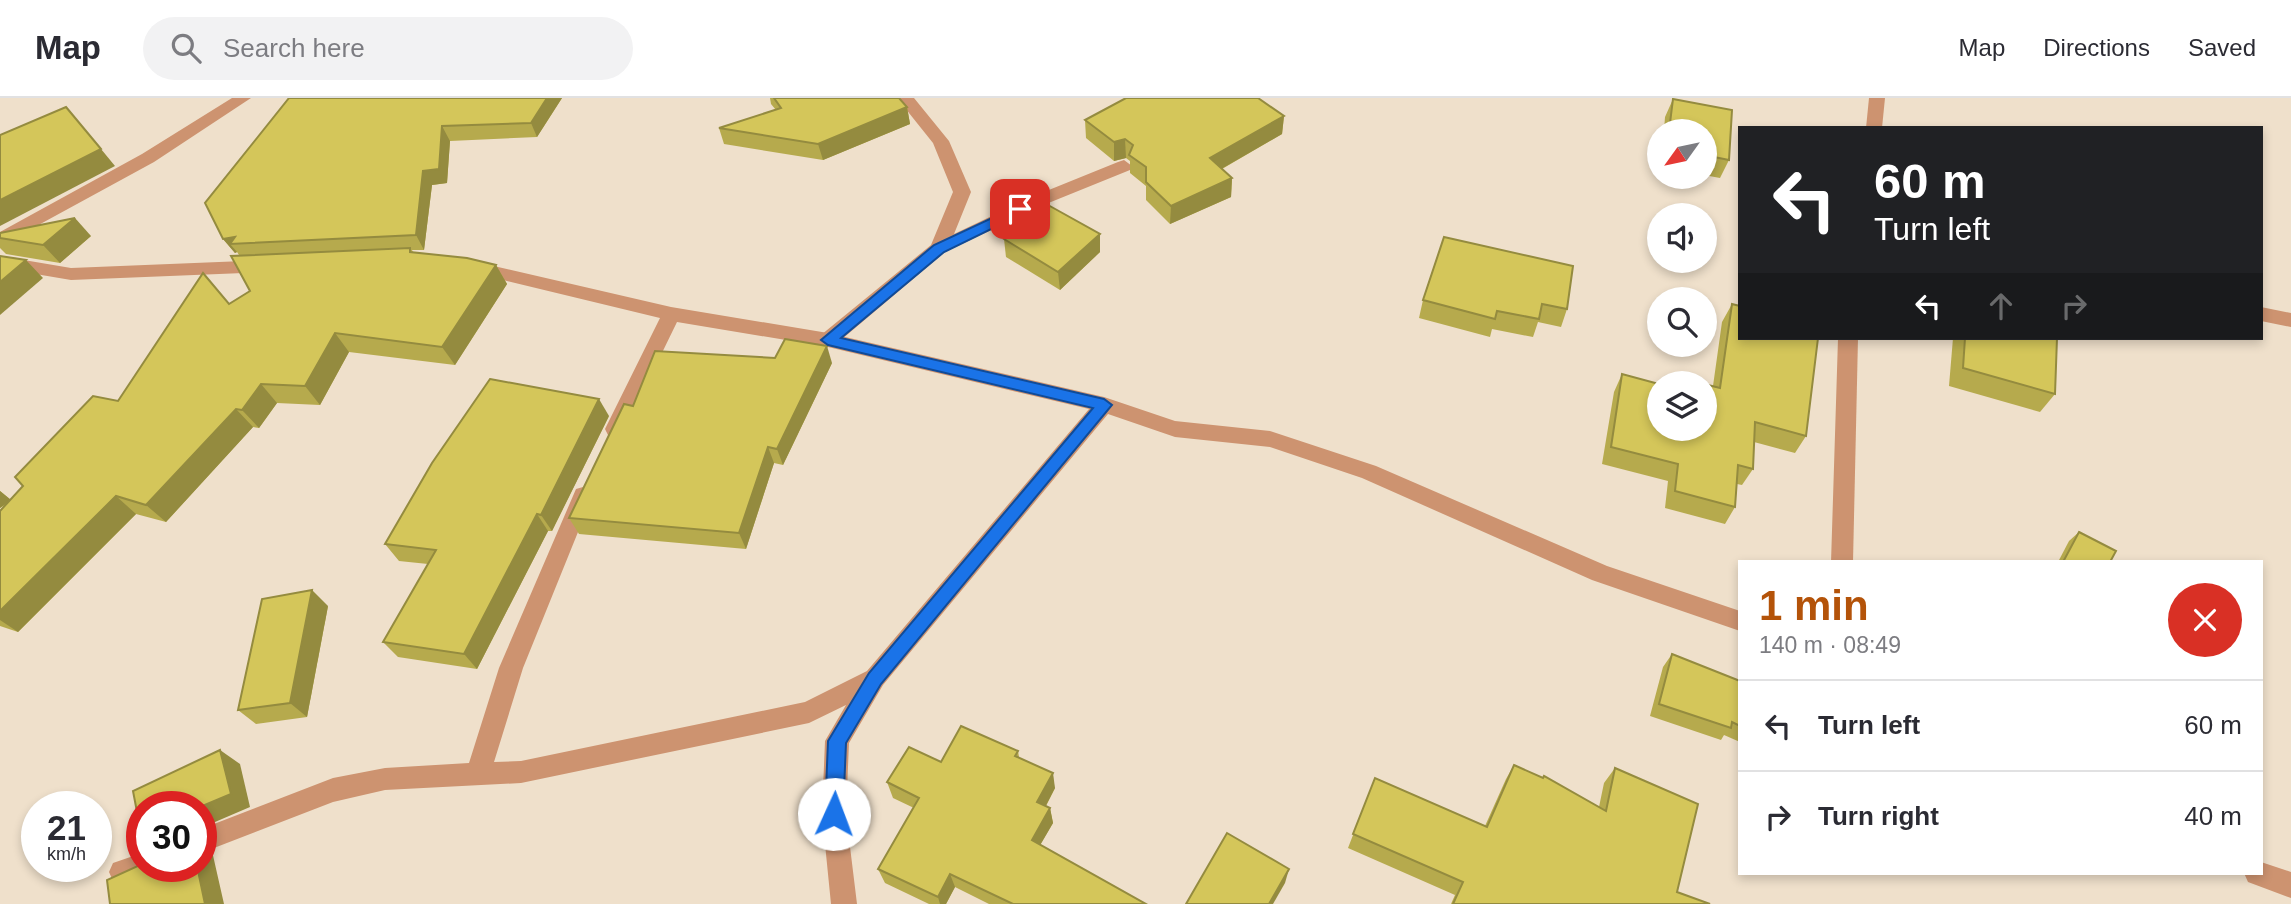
<!DOCTYPE html>
<meta charset="utf-8">
<style>
body{margin:0;font-family:Arial,sans-serif;background:#f2f2f3;color:#2b2b33;height:100vh;display:flex;flex-direction:column;font-size:26px;white-space:nowrap}
*{box-sizing:border-box;margin:0}
p{font-size:23px;color:#7c7c81}
.icon{flex:none;width:38px;height:38px;fill:none;stroke:currentColor;stroke-width:2;stroke-linecap:round;stroke-linejoin:round}
.map{position:relative;flex:1;overflow:hidden}
.side{position:absolute;left:1738px;top:462px;width:525px;height:315px;display:flex;flex-direction:column;background:#fff;border-radius:0px;box-shadow:0 4px 10px #0003}
.side>*{flex:none}
.guide{position:absolute;left:1738px;top:28px;width:525px;height:214px;border-radius:0px;box-shadow:0 4px 10px #0003;background:#202124;color:#fff;overflow:hidden}
.needle{width:46px;rotate:237deg}
.tools{position:absolute;left:1647px;top:21px;display:grid;gap:14px}
.tools a{display:grid;place-items:center;width:70px;height:70px;border-radius:50%;background:#fff;box-shadow:0 4px 10px #0003;font-size:35px}
.speed{position:absolute;left:21px;top:693px;display:flex;gap:14px;font-size:35px;font-weight:700;text-align:center}
.speed>*{display:grid;place-content:center;width:91px;height:91px;border-radius:50%;background:#fff;box-shadow:0 4px 10px #0003;line-height:1}
.speed small{font-size:18px;font-weight:400}
.speed .limit{border:10px solid #d22;background:#fff;color:#111}
.pin{position:absolute;display:grid;place-items:center;width:60px;height:60px;color:#fff;margin:-30px;border-radius:14px;box-shadow:0 4px 10px #0006}
.me{position:absolute;width:77px;margin:-38px;rotate:2deg;stroke-linejoin:round;filter:drop-shadow(0 0 5px #0008)}
.turn{display:flex;align-items:center;gap:24px;height:147px;padding:0 21px;font-size:32px}
.turn .icon{width:91px;height:91px;stroke-width:2.5}
.turn b{display:block;font-size:49px;line-height:60px}
.lanes{display:flex;align-items:center;height:66px;padding:0 21px;background:#0003;justify-content:center;gap:35px;direction:ltr}
.lanes .off{opacity:.35}
.round{display:grid;place-items:center;flex:none;width:74px;height:74px;border-radius:37px;background:#f2f2f3}
.overview{display:flex;align-items:center;justify-content:space-between;height:119px;padding:0 21px}
h1{font-size:42px;font-weight:800;line-height:52px;color:#b45309}
ul{padding:0;list-style:none}
li{display:flex;align-items:center;gap:21px;height:91px;padding:0 21px;border-top:2px solid #e1e1e2}
li div{flex:1}
li b{display:block;font-size:26px}
li em{font-style:normal}
header{display:flex;align-items:center;gap:42px;box-sizing:border-box;height:98px;padding:0 35px;background:#fff;border-bottom:2px solid #e1e1e2}
header strong{font-size:33px}
nav{display:flex;gap:38px;margin-inline-start:auto;font-size:24px}
.search{width:490px;height:63px;background:#f2f2f3;display:flex;align-items:center;gap:18px;box-sizing:border-box;padding:0 24px;border-radius:38px;color:#7c7c81;font-size:26px}
.map>svg:first-child{display:block}
</style>
<header>
<strong>Map</strong>
<div class="search"><svg class="icon" aria-label="search" viewBox="0 0 24 24"><circle cx="10" cy="10" r="6"/><path d="M15 15l6 6"/></svg>Search here</div>
<nav><a>Map</a><a>Directions</a><a>Saved</a></nav>
</header>
<div class="map">
<svg width="2291" height="806" viewBox="0 0 2291 806">
<rect width="100%" height="100%" fill="#efe0cb"/>
<g fill="none" stroke-linecap="round" stroke-linejoin="round">
<polygon fill="#cd9370" fill-rule="evenodd" points="897,0 914,0 949,43 971,94 954,136 1034,98 1118,64 1124,62 1132,68 1130,72 1046,106 945,154 835,247 821,247 818,242 821,237 931,147 953,94 933,45"/>
<g fill="#cd9370" fill-rule="evenodd">
<polygon points="232,0 251,0 154,64 0,148 0,134 142,56"/>
<polygon points="1869,0 1885,0 1882,30 1866,30"/>
<polygon points="0,158 71,170 266,162 272,164 275,168 272,172 266,174 71,182 0,170"/>
<polygon points="472,163 671,209 828,235 1104,299 1175,323 1270,333 1376,368 1607,468 1740,513 1740,533 1592,482 1362,380 1270,349 1175,339 1108,316 883,587 849,645 846,716 857,806 831,806 822,716 825,643 846,607 809,625 521,685 385,692 333,704 201,755 201,731 333,680 385,670 469,665 499,570 576,391 583,389 590,391 593,397 523,570 494,664 521,663 805,604 867,573 1089,311 828,249 677,224 622,337 615,339 608,337 605,331 660,220 466,173 463,169 466,165"/>
<polygon points="2261,209 2291,215 2291,229 2261,223"/>
<polygon points="1838,240 1858,240 1853,464 1831,464"/>
<polygon points="142,755 142,768 154,768 151,776 122,787 113,783 109,774 113,765"/>
<polygon points="2261,764 2291,774 2291,800 2248,784 2244,775 2261,775"/>
</g>
</g>
<g fill="#b6aa4d">
<polygon points="289,0 562,0 537,39 450,43 447,85 432,87 424,152 412,152 413,154 496,167 507,186 455,267 349,254 320,307 277,305 259,330 253,329 166,424 136,416 18,534 0,528 0,413 8,405 0,410 0,393 11,402 118,303 229,206 250,193 239,157 237,154 235,155 223,141"/>
<polygon points="770,0 899,0 907,9 910,26 823,62 724,46 719,30 776,12 771,6"/>
<polygon points="1673,1 1732,12 1729,62 1720,80 1704,77 1704,33 1664,33 1665,19"/>
<polygon points="1284,18 1282,36 1222,71 1232,80 1231,99 1170,126 1146,102 1146,88 1130,75 1130,63 1126,60 1114,63 1086,40 1085,22"/>
<polygon points="0,135 91,138 60,165 6,156 0,150"/>
<polygon points="1100,136 1100,154 1060,192 1006,159 1004,141"/>
<polygon points="1444,139 1567,211 1561,229 1538,224 1533,239 1492,231 1490,239 1419,220 1423,202"/>
<polygon points="1732,206 1806,338 1795,355 1754,344 1753,371 1742,387 1737,386 1735,409 1725,426 1665,410 1668,383 1602,366 1614,294 1622,276 1659,331 1713,288 1722,224"/>
<polygon points="1953,240 2057,240 2055,296 2040,314 1949,288"/>
<polygon points="832,265 783,367 774,365 746,451 579,436 569,420 633,308"/>
<polygon points="609,318 552,433 548,433 477,571 398,559 383,544 428,466 399,463 385,446"/>
<polygon points="2079,434 2110,464 2058,464 2069,443"/>
<polygon points="328,508 307,619 256,626 238,612"/>
<polygon points="1672,556 1740,583 1740,644 1724,637 1721,642 1650,618 1663,569"/>
<polygon points="1018,653 1019,659 1055,690 1046,708 1050,710 1053,725 1040,747 1146,806 989,806 955,789 946,806 929,806 885,785 878,771 914,710 893,700 887,684 941,664"/>
<polygon points="1514,667 1599,709 1604,685 1615,670 1677,794 1710,806 1451,806 1455,797 1348,750 1375,680 1485,728 1506,681"/>
</g>
<g fill="#948b3f">
<polygon points="547,0 562,0 537,39 531,25"/>
<polygon points="907,9 910,26 823,62 818,46"/>
<polygon points="1284,18 1282,36 1209,78 1210,60"/>
<polygon points="442,28 450,43 447,85 432,87 424,152 416,137 423,73"/>
<polygon points="1125,41 1126,60 1114,63 1114,44"/>
<polygon points="101,51 115,68 0,128 0,102"/>
<polygon points="1232,80 1231,99 1170,126 1171,108"/>
<polygon points="75,120 91,138 60,165 43,147"/>
<polygon points="1100,136 1100,154 1060,192 1058,174"/>
<polygon points="235,139 230,146 237,154 235,155 223,141"/>
<polygon points="26,162 43,180 0,217 0,184"/>
<polygon points="496,167 507,186 455,267 442,249"/>
<polygon points="335,235 349,254 320,307 305,288"/>
<polygon points="827,248 832,265 783,367 777,351"/>
<polygon points="261,286 277,305 259,330 242,312"/>
<polygon points="599,301 609,318 552,433 541,417"/>
<polygon points="236,311 253,329 166,424 146,407"/>
<polygon points="768,349 774,365 746,451 739,435"/>
<polygon points="0,393 11,402 0,410"/>
<polygon points="116,398 136,416 18,534 0,522 0,513"/>
<polygon points="537,416 548,433 477,571 464,556"/>
<polygon points="312,492 328,508 307,619 290,605"/>
<polygon points="220,652 240,666 250,709 201,730 201,709"/>
<polygon points="1053,675 1055,690 1040,719 1037,704"/>
<polygon points="1050,710 1053,725 1035,756 1032,742"/>
<polygon points="201,747 212,753 224,806 205,806 197,768 201,768"/>
<polygon points="1289,771 1285,785 1273,806 1269,806"/>
<polygon points="950,776 955,789 946,806 940,806 938,799"/>
</g>
<g fill="#d4c65a" stroke="#948b3f" stroke-width="2">
<polygon points="289,0 547,0 531,25 442,28 439,71 423,73 416,137 230,146 235,139 223,141 205,105"/>
<polygon points="774,0 899,0 907,9 818,46 719,30 781,10"/>
<polygon points="1126,0 1258,0 1284,18 1210,60 1232,80 1171,108 1146,84 1146,69 1129,57 1133,47 1125,41 1114,44 1085,22"/>
<polygon points="1673,1 1732,12 1729,62 1704,57 1704,33 1669,33"/>
<polygon points="66,9 101,51 0,102 0,37"/>
<polygon points="1048,107 1100,136 1058,174 1004,141"/>
<polygon points="75,120 43,147 0,140 0,135"/>
<polygon points="1444,139 1573,168 1567,211 1542,206 1539,221 1497,213 1495,221 1423,202"/>
<polygon points="410,150 410,154 467,160 496,167 442,249 335,235 305,288 261,286 242,312 236,311 146,407 116,398 0,513 0,413 23,388 15,379 93,298 118,303 203,175 229,206 250,193 231,158"/>
<polygon points="0,158 26,162 0,184"/>
<polygon points="1732,206 1740,208 1740,240 1818,240 1806,338 1755,324 1753,371 1738,367 1735,409 1675,393 1678,366 1611,349 1622,276 1659,286 1659,331 1704,331 1704,286 1720,290"/>
<polygon points="1965,240 2057,240 2055,296 1963,270"/>
<polygon points="785,241 827,248 777,351 768,349 739,435 569,420 624,306 633,308 655,253 775,260"/>
<polygon points="490,281 599,301 541,417 537,416 464,556 383,544 436,452 385,446 432,365"/>
<polygon points="2079,434 2116,453 2110,464 2063,464"/>
<polygon points="312,492 290,605 238,612 262,501"/>
<polygon points="1672,556 1740,583 1740,628 1732,624 1731,630 1659,606"/>
<polygon points="961,628 1018,653 1015,658 1053,675 1037,704 1050,710 1032,742 1146,806 1013,806 950,776 938,799 878,771 919,700 887,684 909,649 941,664"/>
<polygon points="220,652 231,696 200,709 142,709 142,740 133,693"/>
<polygon points="1514,667 1543,680 1544,678 1606,713 1615,670 1698,706 1677,794 1710,806 1453,806 1463,784 1353,736 1375,680 1487,729"/>
<polygon points="1227,735 1289,771 1269,806 1186,806"/>
<polygon points="142,766 142,768 197,768 205,806 110,806 107,782"/>
</g>
<polygon fill="#1a73e8" stroke="#114b97" stroke-width="2" points="1020,107 1026,111 1024,115 944,154 841,240 1104,301 1112,307 881,586 846,645 843,716 841,722 834,725 827,722 825,716 828,643 869,575 1093,310 828,247 821,242 934,147"/>
</svg>
<div class="tools">
<a><svg class="needle" viewBox="-14 -14 28 28"><path d="M0-13l5 13h-10z" fill="#e53935"/><path d="M0 13l5-13h-10z" fill="#7c7c81"/></svg></a>
<a><svg class="icon" aria-label="sound" viewBox="0 0 24 24"><path d="M4 9h4l5-4v14l-5-4H4zM17 9q2 3 0 6"/></svg></a>
<a><svg class="icon" aria-label="search" viewBox="0 0 24 24"><circle cx="10" cy="10" r="6"/><path d="M15 15l6 6"/></svg></a>
<a><svg class="icon" aria-label="layers" viewBox="0 0 24 24"><path d="M12 4l9 5-9 5-9-5zM3 14l9 5 9-5"/></svg></a>
</div>
<div class="speed"><div>21<small>km/h</small></div><div class="limit">30</div></div>
<div class="pin" style="left:1020px;top:111px;background:#d93025"><svg class="icon" aria-label="arrive" viewBox="0 0 24 24"><path d="M6 21V4h12l-3 4 3 4H6"/></svg></div>
<svg class="me" style="left:834px;top:716px" viewBox="-20 -20 40 40"><circle r="19" fill="#fff"/><path d="M0-13L10 11 0 6-10 11z" fill="#1a73e8"/></svg>
<div class="guide">
<div class="turn"><svg class="icon" aria-label="left" viewBox="0 0 24 24"><path d="M17 20v-9H6M10 6l-5 5 5 5"/></svg><div><b>60 m</b>Turn left</div></div>
<div class="lanes"><svg class="icon" aria-label="left" viewBox="0 0 24 24"><path d="M17 20v-9H6M10 6l-5 5 5 5"/></svg><svg class="icon off" aria-label="ahead" viewBox="0 0 24 24"><path d="M12 20V5M6 11l6-6 6 6"/></svg><svg class="icon off" aria-label="right" viewBox="0 0 24 24"><path d="M7 20v-9h11M14 6l5 5-5 5"/></svg></div>
</div>
<section class="side">
<div class="overview"><div><h1>1 min</h1><p>140 m · 08:49</p></div><a class="round" style="background:#d93025;color:#fff"><svg class="icon" aria-label="close" viewBox="0 0 24 24"><path d="M6 6l12 12M18 6L6 18"/></svg></a></div>
<ul>
<li><svg class="icon" aria-label="left" viewBox="0 0 24 24"><path d="M17 20v-9H6M10 6l-5 5 5 5"/></svg><div><b>Turn left</b></div><em>60 m</em></li>
<li><svg class="icon" aria-label="right" viewBox="0 0 24 24"><path d="M7 20v-9h11M14 6l5 5-5 5"/></svg><div><b>Turn right</b></div><em>40 m</em></li>
</ul>
</section>
</div>
